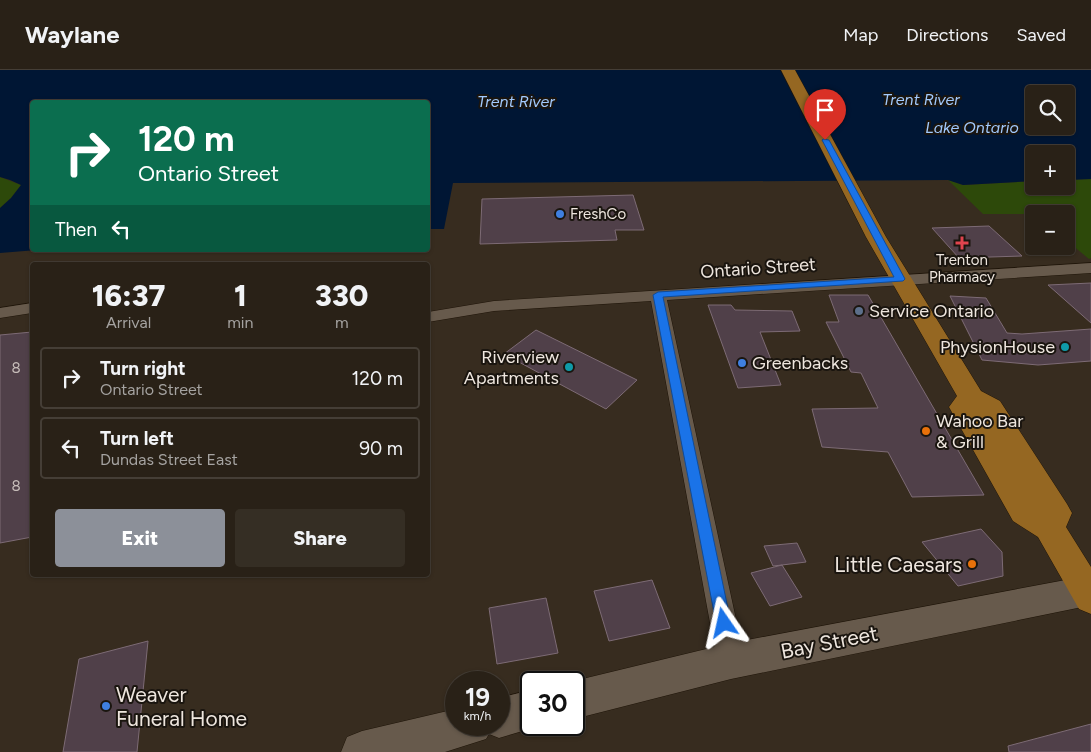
<!DOCTYPE html>
<meta charset="utf-8">
<style>
body{margin:0;font-family:Figtree,sans-serif;background:#352e24;color:#f1f3f6;height:100vh;display:flex;flex-direction:column;font-size:19px;white-space:nowrap}
*{box-sizing:border-box;margin:0}
p{font-size:16px;color:#a5a3a1}
.icon{flex:none;width:28px;height:28px;fill:none;stroke:currentColor;stroke-width:2;stroke-linecap:round;stroke-linejoin:round}
.map{position:relative;flex:1;overflow:hidden}
.sheet{position:absolute;left:30px;top:192px;width:400px;height:315px;display:flex;flex-direction:column;background:#292117;border-radius:5px;box-shadow:0 1px 4px #0004,0 0 0 1px #453e36}
.sheet>*{flex:none}
.hud{position:absolute;left:30px;top:30px;width:400px;height:152px;border-radius:5px;box-shadow:0 1px 4px #0004,0 0 0 1px #453e36;background:#0b6e4f;color:#fff;overflow:hidden}
.buttons{position:absolute;left:1025px;top:15px;display:grid;gap:10px}
.buttons a{display:grid;place-items:center;width:50px;height:50px;border-radius:5px;background:#292117;box-shadow:0 1px 4px #0004,0 0 0 1px #453e36;font-size:25px}
.speed{position:absolute;left:445px;top:601px;display:flex;gap:10px;font-size:25px;font-weight:700;text-align:center}
.speed>*{display:grid;place-content:center;width:65px;height:65px;border-radius:50%;background:#292117;box-shadow:0 1px 4px #0004,0 0 0 1px #453e36;line-height:1}
.speed small{font-size:12px;font-weight:400}
.speed .limit{border:2px solid #111;border-radius:8px;background:#fff;color:#111}
.pin{position:absolute;display:grid;place-items:center;width:42px;height:42px;color:#fff;margin:-51px -21px;border-radius:50% 50% 50% 0;rotate:-45deg;box-shadow:0 0 5px #0007}
.pin .icon{rotate:45deg}
.me{position:absolute;width:55px;margin:-28px;rotate:349deg;stroke-linejoin:round;filter:drop-shadow(0 0 4px #0008)}
.turn{display:flex;align-items:center;gap:18px;height:105px;padding:0 25px;font-size:22px}
.turn .icon{width:65px;height:65px;stroke-width:2.5}
.turn b{display:block;font-size:35px;line-height:42px}
.then{display:flex;align-items:center;height:48px;padding:0 25px;background:#0003;gap:10px;font-size:19px}
.eta{display:flex;justify-content:space-evenly;align-items:center;height:85px;text-align:center}
.eta b{font-size:30px;font-weight:800;line-height:35px}
.cta{display:flex;gap:10px;margin-top:auto;padding:10px 25px}
.cta a{flex:1;height:58px;border-radius:5px;background:#8c9099;color:#fff;font-size:20px;font-weight:800;line-height:58px;text-align:center}
.cta a+a{background:#352e24;color:#f1f3f6}
ul{padding:0;list-style:none}
li{display:flex;align-items:center;gap:15px;height:62px;margin:0 10px 8px;padding:0 15px;border:2px solid #453e36;border-radius:5px}
li div{flex:1}
li b{display:block;font-size:19px}
li em{font-style:normal}
header{display:flex;align-items:center;gap:30px;box-sizing:border-box;height:70px;padding:0 25px;background:#292117;border-bottom:1px solid #453e36}
header strong{font-size:24px}
nav{display:flex;gap:28px;margin-inline-start:auto;font-size:18px}
.map>svg:first-child{display:block}
</style>
<header>
<strong>Waylane</strong>
<nav><a>Map</a><a>Directions</a><a>Saved</a></nav>
</header>
<div class="map">
<svg width="1091" height="682" viewBox="0 0 1091 682">
<rect width="100%" height="100%" fill="#372c1f"/>
<g fill="#2d490a">
<polygon points="0,107 21,115 11,128 0,138"/>
<polygon points="1091,109 1091,188 1089,189 1066,170 1066,144 983,144 948,110 963,115 1034,111 1034,116 1066,116 1066,110"/>
</g>
<path fill="#001634" fill-rule="evenodd" d="M 0,0 L 1091,0 L 1091,109 L 1066,110 L 1066,84 L 1034,84 L 1034,111 L 963,115 L 948,110 L 453,113 L 444,159 L 428,159 L 428,32 L 32,32 L 32,180 L 37,180 L 0,183 L 0,138 L 11,128 L 21,115 L 10,110 L 0,107 ZM 1034,24 L 1066,24 L 1066,56 L 1034,56 Z"/>
<g fill="#504049" stroke="#7d6b75">
<polygon points="633,125 644,160 615,160 617,170 480,174 482,129"/>
<polygon points="989,156 1022,186 959,188 932,158"/>
<polygon points="1091,213 1091,253 1048,215"/>
<polygon points="829,225 868,225 984,425 912,427 888,382 822,377 812,339 878,338 861,303 851,302 826,252 839,252"/>
<polygon points="950,226 986,228 1007,263 1022,264 1091,259 1091,291 1038,295 982,290"/>
<polygon points="708,235 731,235 735,240 792,241 800,261 760,262 781,315 738,318"/>
<polygon points="536,260 637,310 606,339 504,284"/>
<polygon points="32,262 32,467 0,473 0,265"/>
<polygon points="981,459 1002,482 1003,506 958,516 922,472"/>
<polygon points="797,473 806,492 782,495 802,527 770,536 751,503 782,495 773,496 764,476"/>
<polygon points="652,510 670,558 609,571 594,521"/>
<polygon points="546,528 558,583 497,594 489,538"/>
<polygon points="148,571 137,682 63,682 79,589"/>
<polygon points="1091,654 1091,682 1009,682 1008,676"/>
</g>
<g fill="none" stroke-linecap="round" stroke-linejoin="round">
<defs>
<g id="street">
<polygon points="1091,193 1091,203 667,230 745,591 741,600 731,604 721,600 717,591 651,231 494,241 428,252 428,242 494,231"/>
<polygon points="32,233 32,243 0,248 0,238"/>
</g>
<g id="secondary">
<polygon points="1087,506 1091,507 1091,535 1087,536 731,609 574,649 574,612 569,612 574,611 731,573"/>
<polygon points="531,620 531,655 543,655 499,668 489,664 486,669 445,682 341,682 347,667 362,661 456,639 456,655 499,655 499,628"/>
</g>
<polygon id="primary" points="781,0 795,0 886,167 981,321 1000,331 1067,434 1072,443 1066,457 1091,497 1091,544 1079,539 1038,467 1013,451 949,337 957,326 866,167"/>
</defs>
<use href="#street" stroke="#1e1408" stroke-width="1"/>
<use href="#secondary" stroke="#1e1408" stroke-width="1"/>
<use href="#primary" stroke="#1e1408" stroke-width="1"/>
<use href="#street" fill="#675a4c" fill-rule="evenodd"/>
<use href="#secondary" fill="#675a4c" fill-rule="evenodd"/>
<use href="#primary" fill="#956722" fill-rule="evenodd"/>
</g>
<polygon fill="#1a73e8" stroke="#114b97" points="823,69 829,70 905,209 903,211 663,227 731,553 729,558 724,560 718,558 716,553 653,225 658,222 894,207 822,70"/>
<g fill="#3f7fe0" stroke="#1a150f" stroke-width="2">
<circle cx="560" cy="144" r="5"/>
<circle cx="742" cy="293" r="5"/>
<circle cx="106" cy="636" r="5"/>
</g>
<path fill="#e0444e" stroke="#1a150f" stroke-width="2" d="M959.5 165.5h5v5h5v5h-5v5h-5v-5h-5v-5h5z"/>
<circle fill="#5c6f8a" stroke="#1a150f" stroke-width="2" cx="859" cy="241" r="5"/>
<g fill="#0f9aa8" stroke="#1a150f" stroke-width="2">
<circle cx="1065" cy="277" r="5"/>
<circle cx="569" cy="297" r="5"/>
</g>
<g fill="#e8710a" stroke="#1a150f" stroke-width="2">
<circle cx="926" cy="361" r="5"/>
<circle cx="972" cy="494" r="5"/>
</g>
<g text-anchor="middle" dominant-baseline="central" stroke-width="4" stroke-linejoin="round" paint-order="stroke">
<g font-size="15" fill="#eee6de" stroke="#1a150f" text-anchor="start">
<text x="570" y="144">FreshCo</text>
<text x="962" y="190" text-anchor="middle">Trenton<tspan x="962" dy="17">Pharmacy</tspan></text>
</g>
<g font-size="15" fill="#c6bcb9">
<text x="16" y="298">8</text>
<text x="16" y="416">8</text>
</g>
<g font-size="16" font-style="italic" fill="#a2cafe" stroke="#1a150f">
<text x="921" y="29">Trent River</text>
<text x="516" y="31">Trent River</text>
<text x="972" y="57">Lake Ontario</text>
</g>
<g font-size="18" fill="#eee6de" stroke="#1a150f">
<text transform="translate(758 198) rotate(-4)">Ontario Street</text>
</g>
<g font-size="18" fill="#eee6de" stroke="#1a150f" text-anchor="start">
<text x="869" y="241">Service Ontario</text>
<text x="1055" y="277" text-anchor="end">PhysionHouse</text>
<text x="559" y="287" text-anchor="end">Riverview<tspan x="559" dy="21">Apartments</tspan></text>
<text x="752" y="293">Greenbacks</text>
<text x="936" y="351">Wahoo Bar<tspan x="936" dy="21">&amp; Grill</tspan></text>
</g>
<g font-size="21" fill="#eee6de" stroke="#1a150f" text-anchor="end">
<text x="962" y="494">Little Caesars</text>
<text x="116" y="624" text-anchor="start">Weaver<tspan x="116" dy="24">Funeral Home</tspan></text>
</g>
<g font-size="21" fill="#eee6de" stroke="#1a150f">
<text transform="translate(829 572) rotate(-11)">Bay Street</text>
</g>
</g>
</svg>
<div class="buttons">
<a><svg class="icon" aria-label="search" viewBox="0 0 24 24"><circle cx="10" cy="10" r="6"/><path d="M15 15l6 6"/></svg></a>
<a>+</a>
<a>−</a>
</div>
<div class="speed"><div>19<small>km/h</small></div><div class="limit">30</div></div>
<div class="pin" style="left:825px;top:70px;background:#d93025"><svg class="icon" aria-label="arrive" viewBox="0 0 24 24"><path d="M6 21V4h12l-3 4 3 4H6"/></svg></div>
<svg class="me" style="left:724px;top:553px" viewBox="-20 -20 40 40"><path d="M0-17L14 15 0 8-14 15z" fill="#1a73e8" stroke="#fff" stroke-width="4"/></svg>
<div class="hud">
<div class="turn"><svg class="icon" aria-label="right" viewBox="0 0 24 24"><path d="M7 20v-9h11M14 6l5 5-5 5"/></svg><div><b>120 m</b>Ontario Street</div></div>
<div class="then">Then<svg class="icon" aria-label="left" viewBox="0 0 24 24"><path d="M17 20v-9H6M10 6l-5 5 5 5"/></svg></div>
</div>
<section class="sheet">
<div class="eta">
<div><b>16:37</b><p>Arrival</p></div>
<div><b>1</b><p>min</p></div>
<div><b>330</b><p>m</p></div>
</div>
<ul>
<li><svg class="icon" aria-label="right" viewBox="0 0 24 24"><path d="M7 20v-9h11M14 6l5 5-5 5"/></svg><div><b>Turn right</b><p>Ontario Street</p></div><em>120 m</em></li>
<li><svg class="icon" aria-label="left" viewBox="0 0 24 24"><path d="M17 20v-9H6M10 6l-5 5 5 5"/></svg><div><b>Turn left</b><p>Dundas Street East</p></div><em>90 m</em></li>
</ul>
<div class="cta"><a>Exit</a><a>Share</a></div>
</section>
</div>
